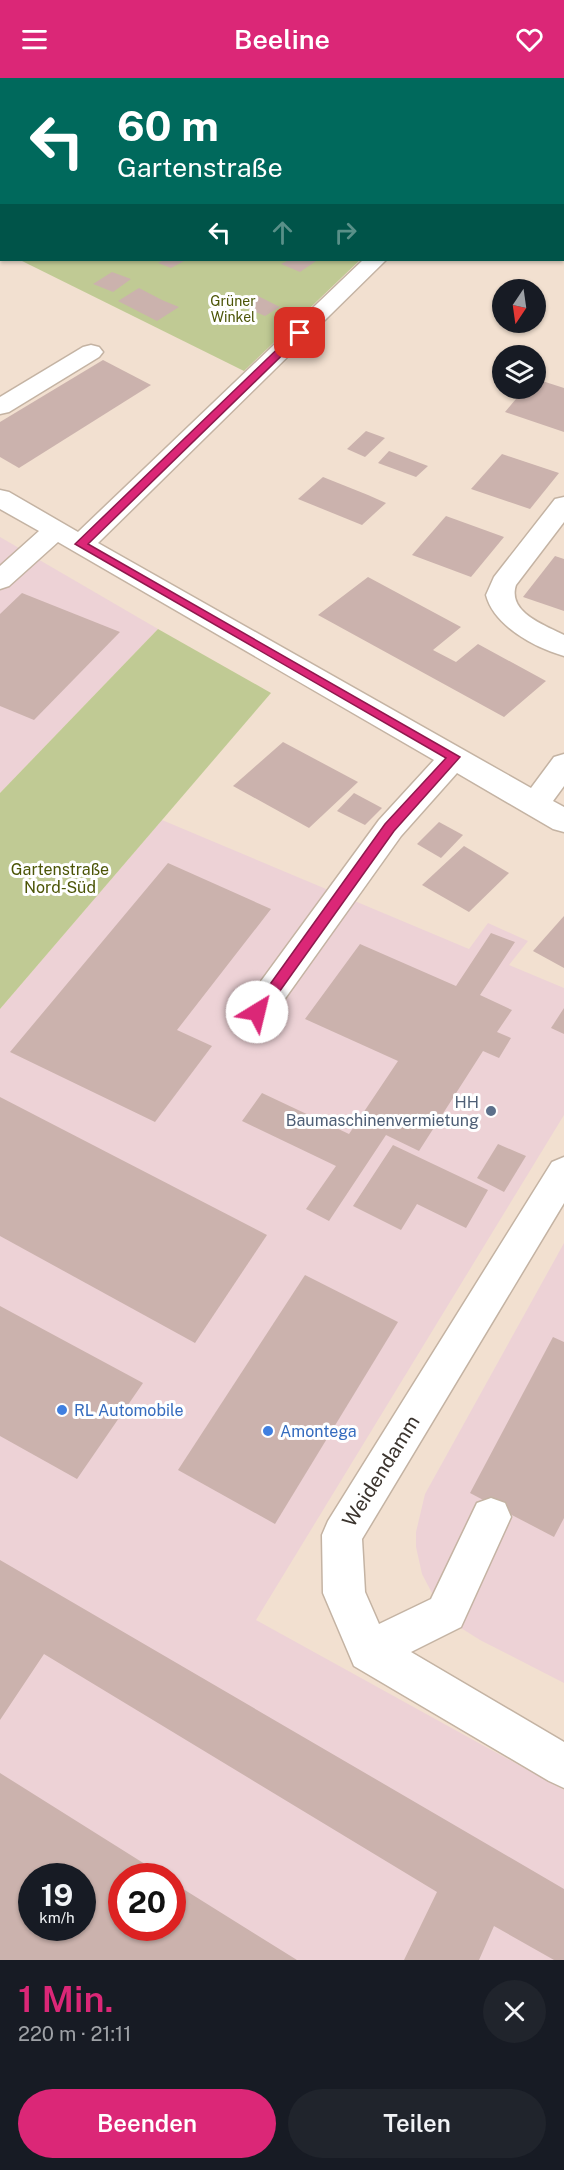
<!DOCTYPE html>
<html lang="de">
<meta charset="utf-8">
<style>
body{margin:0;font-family:"Public Sans",sans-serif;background:#20242c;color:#f1f3f6;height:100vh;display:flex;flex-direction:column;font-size:22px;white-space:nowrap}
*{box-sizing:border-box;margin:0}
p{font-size:20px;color:#9ea1a6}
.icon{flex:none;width:33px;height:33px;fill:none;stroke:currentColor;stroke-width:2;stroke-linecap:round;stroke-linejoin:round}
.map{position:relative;height:1882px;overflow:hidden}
.side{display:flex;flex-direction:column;background:#171b24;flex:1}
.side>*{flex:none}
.top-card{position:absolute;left:0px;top:0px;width:564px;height:183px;box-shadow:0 2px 4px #0004;background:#00695c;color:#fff;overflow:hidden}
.needle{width:39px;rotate:193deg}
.buttons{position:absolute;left:492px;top:201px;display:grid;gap:12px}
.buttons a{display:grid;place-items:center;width:54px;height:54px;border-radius:50%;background:#171b24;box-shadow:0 2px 4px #0004;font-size:30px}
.speed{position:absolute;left:18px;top:1785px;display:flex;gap:12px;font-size:30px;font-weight:700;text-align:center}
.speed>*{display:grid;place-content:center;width:78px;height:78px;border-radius:50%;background:#171b24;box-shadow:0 2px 4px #0004;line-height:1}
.speed small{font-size:15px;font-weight:400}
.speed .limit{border:9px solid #d22;background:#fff;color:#111}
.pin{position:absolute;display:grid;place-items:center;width:51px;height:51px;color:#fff;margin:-26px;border-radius:12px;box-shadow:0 3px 9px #0006}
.me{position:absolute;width:66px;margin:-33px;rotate:36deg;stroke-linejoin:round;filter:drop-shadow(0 0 4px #0008)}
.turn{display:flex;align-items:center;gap:21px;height:126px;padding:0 18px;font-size:27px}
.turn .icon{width:78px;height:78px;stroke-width:2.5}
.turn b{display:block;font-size:42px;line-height:51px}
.lanes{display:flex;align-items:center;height:57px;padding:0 18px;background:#0003;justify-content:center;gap:30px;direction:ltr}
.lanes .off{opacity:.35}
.round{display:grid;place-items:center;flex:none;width:63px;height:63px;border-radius:32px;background:#20242c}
.headline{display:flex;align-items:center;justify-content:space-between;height:102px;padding:0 18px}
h1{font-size:36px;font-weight:600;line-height:45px;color:#db2777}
.cta{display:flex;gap:12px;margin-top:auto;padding:12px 18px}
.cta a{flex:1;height:69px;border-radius:36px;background:#db2777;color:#fff;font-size:24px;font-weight:600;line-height:69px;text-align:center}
.cta a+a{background:#20242c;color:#f1f3f6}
header{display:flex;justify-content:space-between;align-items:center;height:78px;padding:0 18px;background:#db2777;color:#fff;font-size:27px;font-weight:600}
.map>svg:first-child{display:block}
</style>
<header><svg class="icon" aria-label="menu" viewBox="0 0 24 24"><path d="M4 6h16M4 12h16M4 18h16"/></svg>Beeline<svg class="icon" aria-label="heart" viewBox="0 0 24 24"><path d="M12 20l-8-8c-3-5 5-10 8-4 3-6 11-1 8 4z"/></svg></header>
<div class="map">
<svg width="564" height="1882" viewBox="0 0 564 1882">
<rect width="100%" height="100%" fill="#f2e0d0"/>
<g fill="#edd2d6" fill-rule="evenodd">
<polygon points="0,459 158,551 0,715"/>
<path d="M 162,742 L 469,871 L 488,845 L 528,863 L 509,887 L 564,910 L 564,1037 L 256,1542 L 564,1712 L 564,1882 L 0,1882 L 0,931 ZM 32,1798 L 82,1798 L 82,1850 L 32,1850 ZM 122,1798 L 172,1798 L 172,1850 L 122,1850 Z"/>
<polygon points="564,1165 564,1605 480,1562 461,1550 446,1535 434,1519 422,1496 416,1469 416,1454 425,1416"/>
</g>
<g fill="#c0ca94">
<polygon points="0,0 548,0 2,2 1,172"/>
<polygon points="20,182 360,182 244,293"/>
<polygon points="158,551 271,615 0,931 0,715"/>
</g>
<g fill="#cbb2ad" fill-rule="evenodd">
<polygon points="164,182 186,182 171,190 158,185"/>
<polygon points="289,182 312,182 316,183 300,194 281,186"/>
<polygon points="112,194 131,201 113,214 93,206"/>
<polygon points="139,210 162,222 179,229 157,243 118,223"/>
<polygon points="256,217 280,229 265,238 240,227"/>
<polygon points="103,282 151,307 19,390 0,379 0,344"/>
<polygon points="536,301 564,310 564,354 505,334 525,310 536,310"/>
<polygon points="366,353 385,360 365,379 347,371"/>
<polygon points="389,373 428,388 416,399 378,385"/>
<polygon points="502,376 559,395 530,431 471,411"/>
<polygon points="323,399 368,417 386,425 362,447 298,421"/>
<polygon points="446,438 504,459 471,499 412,477"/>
<polygon points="555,478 564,481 564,533 523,519"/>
<polygon points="368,499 461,549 433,572 456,584 478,566 546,603 504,639 318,537"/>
<polygon points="22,515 120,554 34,642 0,628 0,536"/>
<polygon points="283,664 358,704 309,750 233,708"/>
<polygon points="354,715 382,730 365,747 337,733"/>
<polygon points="439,744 463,757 441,780 417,766"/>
<polygon points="464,768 509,795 469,834 422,807"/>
<polygon points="168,785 271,831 177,952 212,968 155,1044 10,974"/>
<polygon points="564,838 564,890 533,873"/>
<polygon points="491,855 515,864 480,917 512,932 497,954 511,960 499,980 483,973 419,1073 386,1057 329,1143 306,1131 336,1088 242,1043 262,1015 349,1056 398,983 305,941 360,866 456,908"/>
<polygon points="564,930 564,956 551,950"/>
<polygon points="0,1019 267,1157 195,1265 0,1158"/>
<polygon points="498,1066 526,1078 504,1114 477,1100"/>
<polygon points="393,1067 488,1112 466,1150 417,1126 401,1152 353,1128"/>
<polygon points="305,1197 398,1244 275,1446 178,1392"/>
<polygon points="0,1228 143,1305 77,1401 0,1358"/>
<polygon points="553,1259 564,1264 564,1440 554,1459 470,1415"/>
<polygon points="0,1482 564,1811 564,1882 554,1882 494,1848 479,1882 404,1882 437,1814 44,1576 0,1642"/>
<path d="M 0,1695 L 164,1798 L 122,1798 L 122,1850 L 172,1850 L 172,1804 L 297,1882 L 0,1882 ZM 32,1798 L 82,1798 L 82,1850 L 32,1850 Z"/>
</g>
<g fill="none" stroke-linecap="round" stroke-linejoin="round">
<defs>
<g id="minor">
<polygon points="553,0 564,0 564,7 562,2"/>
<rect x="562" y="103" width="2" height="13"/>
<polygon points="363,182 386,182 98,465 531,710 554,679 564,676 564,708 553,723 564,729 564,754 553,751 457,695 401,758 269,943 257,947 245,943 241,934 245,925 379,742 434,682 58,464 9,508 0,511 0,488 39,453 0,431 0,412 9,414 78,454"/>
<polygon points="91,267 99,269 103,274 99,279 9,334 0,336 0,319 83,269"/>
<path d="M 564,419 L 564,444 L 516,507 C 507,534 544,547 564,557 L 564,578 C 535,570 494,548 486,517 L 494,499 L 555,421 Z"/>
<polygon points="564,1079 564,1125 362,1461 365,1514 379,1546 431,1521 477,1425 491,1420 505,1425 511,1439 461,1549 411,1574 564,1664 564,1710 549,1703 354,1588 323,1515 322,1457 328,1443 552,1084"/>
</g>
</defs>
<use href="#minor" stroke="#c4b3a3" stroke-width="3"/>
<use href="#minor" fill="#fff" fill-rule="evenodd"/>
</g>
<polygon fill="#db2777" stroke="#8e194d" stroke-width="1.5" points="296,253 305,255 88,466 460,679 394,753 262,938 257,939 251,934 253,930 385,746 446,680 75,466"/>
<circle fill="#5c6f8a" stroke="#fff" stroke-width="2" cx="491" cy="1033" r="6"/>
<g fill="#3f7fe0" stroke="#fff" stroke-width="2">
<circle cx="62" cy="1332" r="6"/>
<circle cx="268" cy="1353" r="6"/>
</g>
<g text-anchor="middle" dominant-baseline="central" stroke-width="6" stroke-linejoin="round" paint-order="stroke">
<g font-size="14" fill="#4c5507" stroke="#fff">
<text x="233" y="223">Grüner<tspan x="233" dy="16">Winkel</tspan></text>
</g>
<g font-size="16" fill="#4c5507" stroke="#fff">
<text x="60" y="791">Gartenstraße<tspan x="60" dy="18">Nord-Süd</tspan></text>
</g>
<g font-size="16" fill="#4e5e75" stroke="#fff" text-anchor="end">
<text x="479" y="1024">HH<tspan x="479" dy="18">Baumaschinenvermietung</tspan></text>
</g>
<g font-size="16" fill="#366cbe" stroke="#fff" text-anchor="start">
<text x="74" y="1332">RL Automobile</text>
<text x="280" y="1353">Amontega</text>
</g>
<g font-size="20" fill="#3b342e" stroke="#fff">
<text transform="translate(381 1393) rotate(-58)">Weidendamm</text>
</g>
</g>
</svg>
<div class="buttons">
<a><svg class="needle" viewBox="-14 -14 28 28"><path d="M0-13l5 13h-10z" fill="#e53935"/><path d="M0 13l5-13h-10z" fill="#9ea1a6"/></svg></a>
<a><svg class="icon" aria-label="layers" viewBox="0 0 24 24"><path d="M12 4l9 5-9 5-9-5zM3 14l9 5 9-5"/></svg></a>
</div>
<div class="speed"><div>19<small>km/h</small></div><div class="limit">20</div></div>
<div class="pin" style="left:300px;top:255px;background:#d93025"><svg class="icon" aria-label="arrive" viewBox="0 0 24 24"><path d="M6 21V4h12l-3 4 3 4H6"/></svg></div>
<svg class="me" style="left:257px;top:934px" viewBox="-20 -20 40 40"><circle r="19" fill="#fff"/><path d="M0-13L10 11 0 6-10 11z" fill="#db2777"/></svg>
<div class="top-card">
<div class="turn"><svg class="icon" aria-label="left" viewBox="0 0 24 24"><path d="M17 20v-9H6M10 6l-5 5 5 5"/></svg><div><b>60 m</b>Gartenstraße</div></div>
<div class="lanes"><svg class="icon" aria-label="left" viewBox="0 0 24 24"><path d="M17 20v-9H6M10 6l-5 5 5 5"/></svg><svg class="icon off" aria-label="ahead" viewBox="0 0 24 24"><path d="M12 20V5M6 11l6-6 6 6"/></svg><svg class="icon off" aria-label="right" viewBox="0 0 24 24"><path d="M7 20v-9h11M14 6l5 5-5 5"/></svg></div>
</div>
</div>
<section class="side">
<div class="headline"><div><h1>1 Min.</h1><p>220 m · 21:11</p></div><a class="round"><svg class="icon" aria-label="close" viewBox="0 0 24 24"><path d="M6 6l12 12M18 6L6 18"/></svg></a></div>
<div class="cta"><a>Beenden</a><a>Teilen</a></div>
</section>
